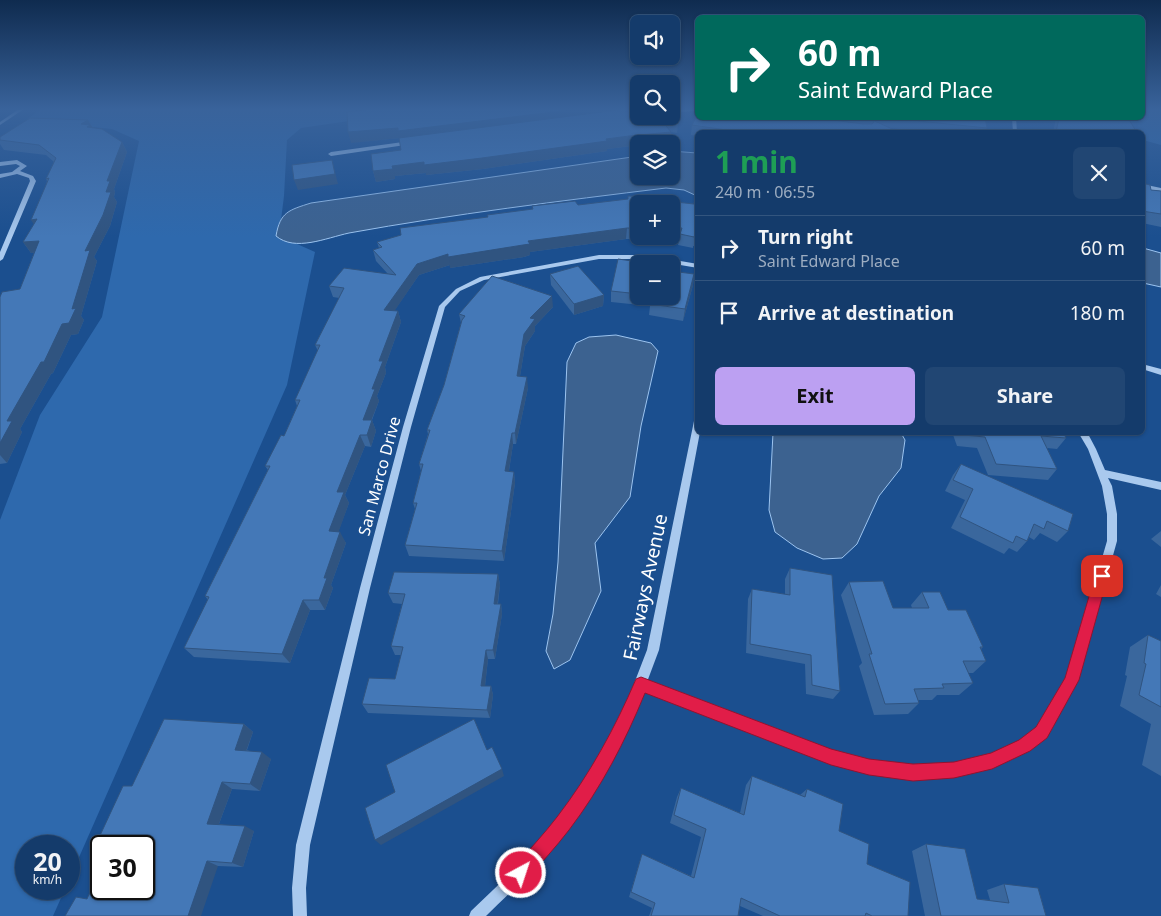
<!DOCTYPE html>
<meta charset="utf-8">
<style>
body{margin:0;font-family:"Noto Sans",sans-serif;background:#214673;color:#f1f3f6;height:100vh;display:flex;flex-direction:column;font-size:19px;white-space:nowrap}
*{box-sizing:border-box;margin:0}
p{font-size:16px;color:#9dadc1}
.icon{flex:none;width:28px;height:28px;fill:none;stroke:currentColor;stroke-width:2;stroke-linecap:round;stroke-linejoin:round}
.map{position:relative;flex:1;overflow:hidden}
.details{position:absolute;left:695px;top:130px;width:450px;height:305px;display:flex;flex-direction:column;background:#143b6b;border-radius:8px;box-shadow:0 1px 4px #0004,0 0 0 1px #33557e}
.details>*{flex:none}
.top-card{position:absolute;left:695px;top:15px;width:450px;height:105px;border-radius:8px;box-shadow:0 1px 4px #0004,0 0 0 1px #33557e;background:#00695c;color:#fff;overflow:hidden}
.buttons{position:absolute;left:630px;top:15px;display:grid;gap:10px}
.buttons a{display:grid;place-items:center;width:50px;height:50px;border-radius:8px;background:#143b6b;box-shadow:0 1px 4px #0004,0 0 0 1px #33557e;font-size:25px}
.speed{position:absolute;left:15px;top:835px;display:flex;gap:10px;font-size:25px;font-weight:700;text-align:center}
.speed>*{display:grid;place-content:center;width:65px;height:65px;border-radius:50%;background:#143b6b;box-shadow:0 1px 4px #0004,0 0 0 1px #33557e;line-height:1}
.speed small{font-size:12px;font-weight:400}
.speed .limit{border:2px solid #111;border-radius:8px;background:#fff;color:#111}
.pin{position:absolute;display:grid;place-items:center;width:42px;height:42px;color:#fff;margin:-21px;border-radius:10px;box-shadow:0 2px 8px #0006}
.me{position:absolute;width:55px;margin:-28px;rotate:40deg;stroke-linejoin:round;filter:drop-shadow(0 0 4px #0008)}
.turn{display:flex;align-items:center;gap:18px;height:105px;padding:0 20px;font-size:22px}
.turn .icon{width:65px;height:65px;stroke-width:2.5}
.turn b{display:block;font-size:35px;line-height:42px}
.round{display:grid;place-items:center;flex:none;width:52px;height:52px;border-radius:8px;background:#214673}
.summary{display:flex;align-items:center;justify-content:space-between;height:85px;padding:0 20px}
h1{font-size:30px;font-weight:700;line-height:38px;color:#1e9e55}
.action{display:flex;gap:10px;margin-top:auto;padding:10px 20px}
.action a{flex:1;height:58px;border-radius:8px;background:#bca0f2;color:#111;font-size:20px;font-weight:700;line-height:58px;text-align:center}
.action a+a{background:#214673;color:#f1f3f6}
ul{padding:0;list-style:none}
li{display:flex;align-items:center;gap:15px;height:65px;padding:0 20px;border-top:1px solid #33557e}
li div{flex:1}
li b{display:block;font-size:19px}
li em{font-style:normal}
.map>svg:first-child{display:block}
</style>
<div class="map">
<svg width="1161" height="916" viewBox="0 0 1161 916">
<rect width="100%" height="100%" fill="#1b4f8f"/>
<g fill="#2e69ad">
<polygon points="41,109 432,109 301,128 287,140 284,196 279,236 315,252 287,385 69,880 69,846 26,846 26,889 65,889 53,916 0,916 0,520 40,415 102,317 139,141 112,129 26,120"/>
<polygon points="1143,109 1161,109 1161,145 1143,140 1142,132 1133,132 1122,118 1142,118"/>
</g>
<g fill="#3c6290" stroke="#9cc4f0">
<path d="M 671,151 L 697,153 L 697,196 L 684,190 L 666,188 C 560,201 454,214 349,233 C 326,238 295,252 276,236 C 280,212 289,210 311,203 L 639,156 L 639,176 L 671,176 Z"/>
<polygon points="1143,248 1161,253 1161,287 1143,283"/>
<polygon points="616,335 651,343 658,351 641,426 630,497 595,543 601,591 570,660 554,669 546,651 553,614 558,562 567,362 576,343 589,337"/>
<polygon points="773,433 901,433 905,440 901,468 879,496 857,544 842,558 823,559 797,548 775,532 769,510"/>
</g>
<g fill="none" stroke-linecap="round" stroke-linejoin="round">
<g fill="#a9c9ee" fill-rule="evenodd">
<polygon points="19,109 24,109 0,125 0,122"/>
<polygon points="698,109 698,111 671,112 671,110"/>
<polygon points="1012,118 1016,118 1017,132 1013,132"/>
<polygon points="410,141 412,142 412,144 331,156 328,154 331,152"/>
<polygon points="17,160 27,166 20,171 33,176 36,181 3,259 0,261 0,252 30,181 29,178 17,174 0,178 0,174 12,172 20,166 16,164 0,166 0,162"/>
<polygon points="1142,184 1161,188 1161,192 1142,188"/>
<polygon points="599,255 645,255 698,264 698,268 645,259 599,259 484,280 460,291 445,307 411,427 370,588 310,845 306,888 307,916 293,916 292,888 296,845 360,588 403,427 439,306 456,289 480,277"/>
<polygon points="1142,364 1161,369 1161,375 1142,369"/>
<path d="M 698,418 L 698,432 L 700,432 L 659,650 L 647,682 L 831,751 L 869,761 L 913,766 L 954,764 L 991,755 L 1020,741 L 1038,729 L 1067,679 L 1107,541 L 1107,514 L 1102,486 L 1088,449 L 1078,432 L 1087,432 L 1096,449 L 1105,470 L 1161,482 L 1161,490 L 1108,478 L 1112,486 L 1117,514 L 1117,541 L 1078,681 L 1046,737 L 1028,749 L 996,765 L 954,776 L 913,778 L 869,773 L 831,763 L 643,691 C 619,750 589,804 548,853 C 529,876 507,895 486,916 L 469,916 L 471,911 L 515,869 L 558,819 L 595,765 L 625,707 L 647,650 L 694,421 Z"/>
</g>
</g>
<g fill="#3a679d" fill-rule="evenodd">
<polygon points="639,109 678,123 677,133 671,132 670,142 639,144 639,145 607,149 607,151 483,169 426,175 426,173 395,176 395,179 376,182 373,171 401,150 400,138 351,143"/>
<polygon points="698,118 985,118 987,128 985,132 931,132 889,128 899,132 698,132 698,136 691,135 692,125"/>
<polygon points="1056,118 1128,118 1136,131 1142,132 1053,132"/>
<polygon points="88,120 92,127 122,142 127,152 114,189 115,192 114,197 117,202 110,226 94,257 97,261 81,316 84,320 78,334 71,335 53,373 51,374 20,429 22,432 7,463 0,464 0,297 20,289 34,253 31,253 23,242 34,225 47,181 46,179 54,162 46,155 4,150 0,144 0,137"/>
<polygon points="1142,183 1151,190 1161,191 1161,227 1142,223"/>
<path d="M 657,200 L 694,204 L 698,203 L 698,247 L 693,246 L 693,248 L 678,245 L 679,239 L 626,239 L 530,252 L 530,255 L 524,257 L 450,268 L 450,265 L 419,275 L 394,311 L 398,311 L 401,322 L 385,367 L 386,373 L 377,396 L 379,401 L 372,420 L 376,431 L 371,447 L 365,446 L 345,495 L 349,503 L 338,532 L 346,543 L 331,585 L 333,588 L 325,610 L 310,610 L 290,663 L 194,657 L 184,648 L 208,600 L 205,596 L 268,470 L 265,466 L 284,436 L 297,406 L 295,400 L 318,351 L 315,345 L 339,298 L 333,297 L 329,286 L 388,274 L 376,261 L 373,250 L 379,248 L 377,242 L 488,217 L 532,209 L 532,206 L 578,205 ZM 639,204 L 671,204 L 671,236 L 639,236 Z"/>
<polygon points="650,259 649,264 639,264 639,296 671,296 694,274 693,285 683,321 649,315 650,306 611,302 611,291 632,261"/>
<polygon points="550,274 604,295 603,306 574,315 551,285"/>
<polygon points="553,307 535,326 535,331 525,346 520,376 528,388 516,444 513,444 509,471 514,472 515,483 504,561 409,556 405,545 415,509 413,503 421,471 419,464 428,434 427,430 444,385 461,323 459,314"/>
<polygon points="952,432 1063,432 1066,438 1057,449 1047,448 1057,469 1048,480 988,475 977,448 957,446"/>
<polygon points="961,464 1068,531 1057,542 1040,533 1034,540 1029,537 1027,541 1017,552 1009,548 1004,554 951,528 965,500 945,491 953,475"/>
<polygon points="1161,531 1161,547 1151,539"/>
<polygon points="790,568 840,691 833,699 806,694 805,664 746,653 748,599 752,589 785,595 785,579"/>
<polygon points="498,574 500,585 498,604 501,604 502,614 495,659 488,659 485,686 491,686 493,695 490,718 368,713 362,704 395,679 401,655 395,655 391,646 402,604 393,603 388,593"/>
<polygon points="849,582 893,608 912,608 911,605 922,592 948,610 983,647 981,649 986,661 973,673 968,673 973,683 959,695 937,695 932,700 918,700 919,703 908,714 874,715 859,666 862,663 841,595"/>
<polygon points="1161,585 1161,597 1156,594"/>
<polygon points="1148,635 1161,641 1161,776 1142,765 1151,724 1120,706 1127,676 1125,675 1130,647"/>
<polygon points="244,724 253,732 247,750 271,759 260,791 232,789 219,824 254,831 243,867 218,866 144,889 101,846 101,861 90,857 132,786"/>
<polygon points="752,776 800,795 807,789 839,831 867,864 908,916 763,916 740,906 738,916 649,916 652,908 629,897 642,854 691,876 701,837 670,823 677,797 681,788 740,813 746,785"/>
<polygon points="926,844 977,899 990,900 987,890 1004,884 1046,916 925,916 912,851"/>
</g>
<g fill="#305480">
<polygon points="578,109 639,109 400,138 351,143 348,132"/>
<polygon points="88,120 94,130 81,124"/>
<polygon points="671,132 670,142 650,144 639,144 639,145 607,149 607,151 483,169 426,175 424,165 629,136"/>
<polygon points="122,142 127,152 114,189 115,192 114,197 117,202 110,226 94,257 97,261 81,316 84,320 78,334 71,335 53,373 51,374 20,429 22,432 7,463 0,455 0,443 7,421 62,324 72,309 85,251 106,192 107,181"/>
<polygon points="332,160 338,184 298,190 294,180"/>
<polygon points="424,162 426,173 395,176 395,179 376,182 373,171 392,166"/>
<polygon points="37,219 38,231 31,220"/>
<polygon points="627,228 626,239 530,252 530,255 524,257 450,268 448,257 528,241"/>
<polygon points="39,241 47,252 31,253 23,242"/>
<polygon points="448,254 450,265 419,275 387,322 384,310 417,264"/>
<polygon points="694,274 693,285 683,321 685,309"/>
<polygon points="604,295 603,306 574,315 574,304"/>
<polygon points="552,296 553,307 535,326 535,331 525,346 518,388 517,376 524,334 530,318"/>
<polygon points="398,311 401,322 385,367 386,373 377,396 379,401 367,431 363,420 379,361"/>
<polygon points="527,377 528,388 516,444 515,433"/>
<polygon points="372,420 376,431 371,447 367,435"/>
<polygon points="512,433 513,444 507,483 505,471"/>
<polygon points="360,435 365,446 345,495 349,503 335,542 329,531 337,492"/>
<polygon points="514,472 515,483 504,561 502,551"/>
<polygon points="340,532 346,543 331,585 333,588 325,610 319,600 324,578"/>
<polygon points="498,574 500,585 496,614 494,604"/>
<polygon points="303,600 310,610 290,663 282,654"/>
<polygon points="501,604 502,614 495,659 493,650"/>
<polygon points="486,650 488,659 484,695 481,686"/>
<polygon points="491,686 493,695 490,718 487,710"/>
<polygon points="244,724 253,732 244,757 235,750"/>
<polygon points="262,752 271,759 260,791 250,784"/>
<polygon points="502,769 504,776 381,845 375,840"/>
<polygon points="222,782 232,789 217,829 207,824"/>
<polygon points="245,826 254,831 243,867 232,863"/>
<polygon points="207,861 218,866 201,916 188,916"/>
</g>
<g fill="#4478b7" stroke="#305480">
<polygon points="372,109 578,109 398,131 398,128 348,132 347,112"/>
<polygon points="625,109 639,109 639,116 671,116 671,114 678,123 662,121 671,132 629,136 606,139 607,141 482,158 424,165 424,162 392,166 393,169 373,171 371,154 401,150 399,138"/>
<polygon points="698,114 698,118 817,118 863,124 872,124 874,122 870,119 857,118 868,118 899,132 740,132 692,125"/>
<polygon points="30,118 88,120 81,124 90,125 87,127 102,129 122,142 107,181 110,181 106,192 111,192 103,215 85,251 90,250 72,309 76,308 69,323 62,324 44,362 41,362 7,421 12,421 0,443 0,297 2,292 20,289 39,241 23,242 37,219 31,220 49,178 46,179 56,158 39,145 0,140 0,137"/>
<polygon points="889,118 985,118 987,128"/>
<polygon points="1059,118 1128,118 1136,131 1142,132 1056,132"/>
<polygon points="332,160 335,174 294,180 292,165"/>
<polygon points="1142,183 1150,185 1151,190 1161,191 1161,214 1142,211"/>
<polygon points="628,196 657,197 657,200 694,204 694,202 698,203 698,235 695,235 694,237 680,234 682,228 671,228 671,204 639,204 639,228 627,228 528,241 530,244 523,245 448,257 448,254 417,264 384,310 398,311 379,361 383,361 372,389 375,389 363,420 372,420 367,435 360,435 337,492 344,492 329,531 340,532 324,578 327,578 319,600 303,600 282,654 184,648 209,597 205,596 270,466 265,466 281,435 284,436 300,400 295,400 320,345 315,345 344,288 329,286 344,268 396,275 373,250 382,247 377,242 401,235 400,228 488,217 487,215 533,209 532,206 575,201 578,205 628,199"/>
<polygon points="632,257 650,259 649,264 639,264 639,294 611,291 618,259 632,261"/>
<polygon points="578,266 604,295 574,304 550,274"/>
<polygon points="671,271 694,274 685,309 650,304 653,296 671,296"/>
<polygon points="492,276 552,296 530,318 535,319 524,334 517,376 527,377 515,433 512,433 505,471 514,472 502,551 405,545 417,503 413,503 423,464 419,464 430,430 427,430 444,385 462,320 465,316 459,314"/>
<polygon points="963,432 1063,432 1066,438 1041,436 1057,469 996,464 985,437 964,435"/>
<polygon points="961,464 1073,514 1068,531 1047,521 1044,529 1034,524 1027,541 1016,536 1013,543 960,517 973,489 953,480"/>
<polygon points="790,568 832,575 840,691 812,685 811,655 750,644 752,589 790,595"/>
<polygon points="394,572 498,574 494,604 501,604 493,650 486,650 481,686 491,686 487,710 362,704 369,678 395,679 403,647 391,646 405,594 388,593"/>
<polygon points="883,581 893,608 929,608 922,592 940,592 948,610 966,610 983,647 980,647 986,661 963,661 973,683 942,684 944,688 914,689 919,703 885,704 869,654 872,654 849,582"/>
<polygon points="1148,635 1161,641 1161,707 1139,695 1146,664 1144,663"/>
<polygon points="164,719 244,724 235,750 262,752 250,784 222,782 207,824 245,826 232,863 207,861 188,916 197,916 65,916 76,897 87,899 101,866 101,889 144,889 144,846 101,846 101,858 90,857 123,786 132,786"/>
<polygon points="474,719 487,750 492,747 502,769 375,840 365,808 395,792 386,765"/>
<polygon points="752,776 805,797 807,789 843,804 839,831 869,844 867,864 910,882 908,916 872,916 866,913 865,916 780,916 741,898 738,916 651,916 655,903 631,892 642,854 694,878 706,829 674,815 681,788 744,815"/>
<polygon points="926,844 965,849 977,899 1009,903 1004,884 1038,888 1046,916 941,916"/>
</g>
<linearGradient id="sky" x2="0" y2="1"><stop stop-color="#0f2b4f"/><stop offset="0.46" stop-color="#39639b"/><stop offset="1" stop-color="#39639b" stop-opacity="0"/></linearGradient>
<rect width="1161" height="237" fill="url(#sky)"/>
<path fill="#e11d48" stroke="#92132f" d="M 1102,570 L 1107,572 L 1108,576 L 1079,680 L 1047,738 L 1030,751 L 992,769 L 954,778 L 913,781 L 869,775 L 831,765 L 645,693 C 625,742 601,788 569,830 C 556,847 541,863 527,879 L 521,882 L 514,879 L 512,873 L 514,867 C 529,850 544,834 557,817 C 590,774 615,728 636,679 L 641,677 L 831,749 L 869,759 L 913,764 L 954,762 L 991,753 L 1019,740 L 1036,727 L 1065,678 L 1095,576 L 1097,572 Z"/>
<g text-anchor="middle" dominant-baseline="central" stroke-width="4.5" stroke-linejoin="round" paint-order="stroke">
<g font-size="16" fill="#fff" stroke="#1b4f8f">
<text transform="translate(379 476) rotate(-75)">San Marco Drive</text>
</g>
<g font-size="19" fill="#fff" stroke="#1b4f8f">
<text transform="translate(645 587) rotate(-78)">Fairways Avenue</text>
</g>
</g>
</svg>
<div class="buttons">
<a><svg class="icon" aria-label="sound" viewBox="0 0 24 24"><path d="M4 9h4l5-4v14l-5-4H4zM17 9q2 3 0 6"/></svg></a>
<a><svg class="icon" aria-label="search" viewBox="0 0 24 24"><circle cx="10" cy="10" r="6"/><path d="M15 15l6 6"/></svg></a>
<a><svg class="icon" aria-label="layers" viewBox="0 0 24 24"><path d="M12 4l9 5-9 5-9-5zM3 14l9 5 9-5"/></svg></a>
<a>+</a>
<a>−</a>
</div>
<div class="speed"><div>20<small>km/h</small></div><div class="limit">30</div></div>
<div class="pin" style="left:1102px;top:576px;background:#d93025"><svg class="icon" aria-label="arrive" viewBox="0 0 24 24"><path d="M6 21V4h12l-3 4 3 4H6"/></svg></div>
<svg class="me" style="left:521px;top:873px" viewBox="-20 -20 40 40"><circle r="17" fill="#e11d48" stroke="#fff" stroke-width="3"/><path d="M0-11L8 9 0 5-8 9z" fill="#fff"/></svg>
<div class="top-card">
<div class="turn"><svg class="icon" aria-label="right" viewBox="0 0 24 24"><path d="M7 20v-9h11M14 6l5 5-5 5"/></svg><div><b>60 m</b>Saint Edward Place</div></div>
</div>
<section class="details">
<div class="summary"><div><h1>1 min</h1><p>240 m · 06:55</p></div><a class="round"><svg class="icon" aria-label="close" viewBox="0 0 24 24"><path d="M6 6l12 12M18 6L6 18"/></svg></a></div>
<ul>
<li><svg class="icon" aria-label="right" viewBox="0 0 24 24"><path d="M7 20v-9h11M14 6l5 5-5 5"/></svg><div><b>Turn right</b><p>Saint Edward Place</p></div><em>60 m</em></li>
<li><svg class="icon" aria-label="arrive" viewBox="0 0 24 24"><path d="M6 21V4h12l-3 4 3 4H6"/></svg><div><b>Arrive at destination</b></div><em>180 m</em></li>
</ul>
<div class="action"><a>Exit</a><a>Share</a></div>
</section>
</div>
